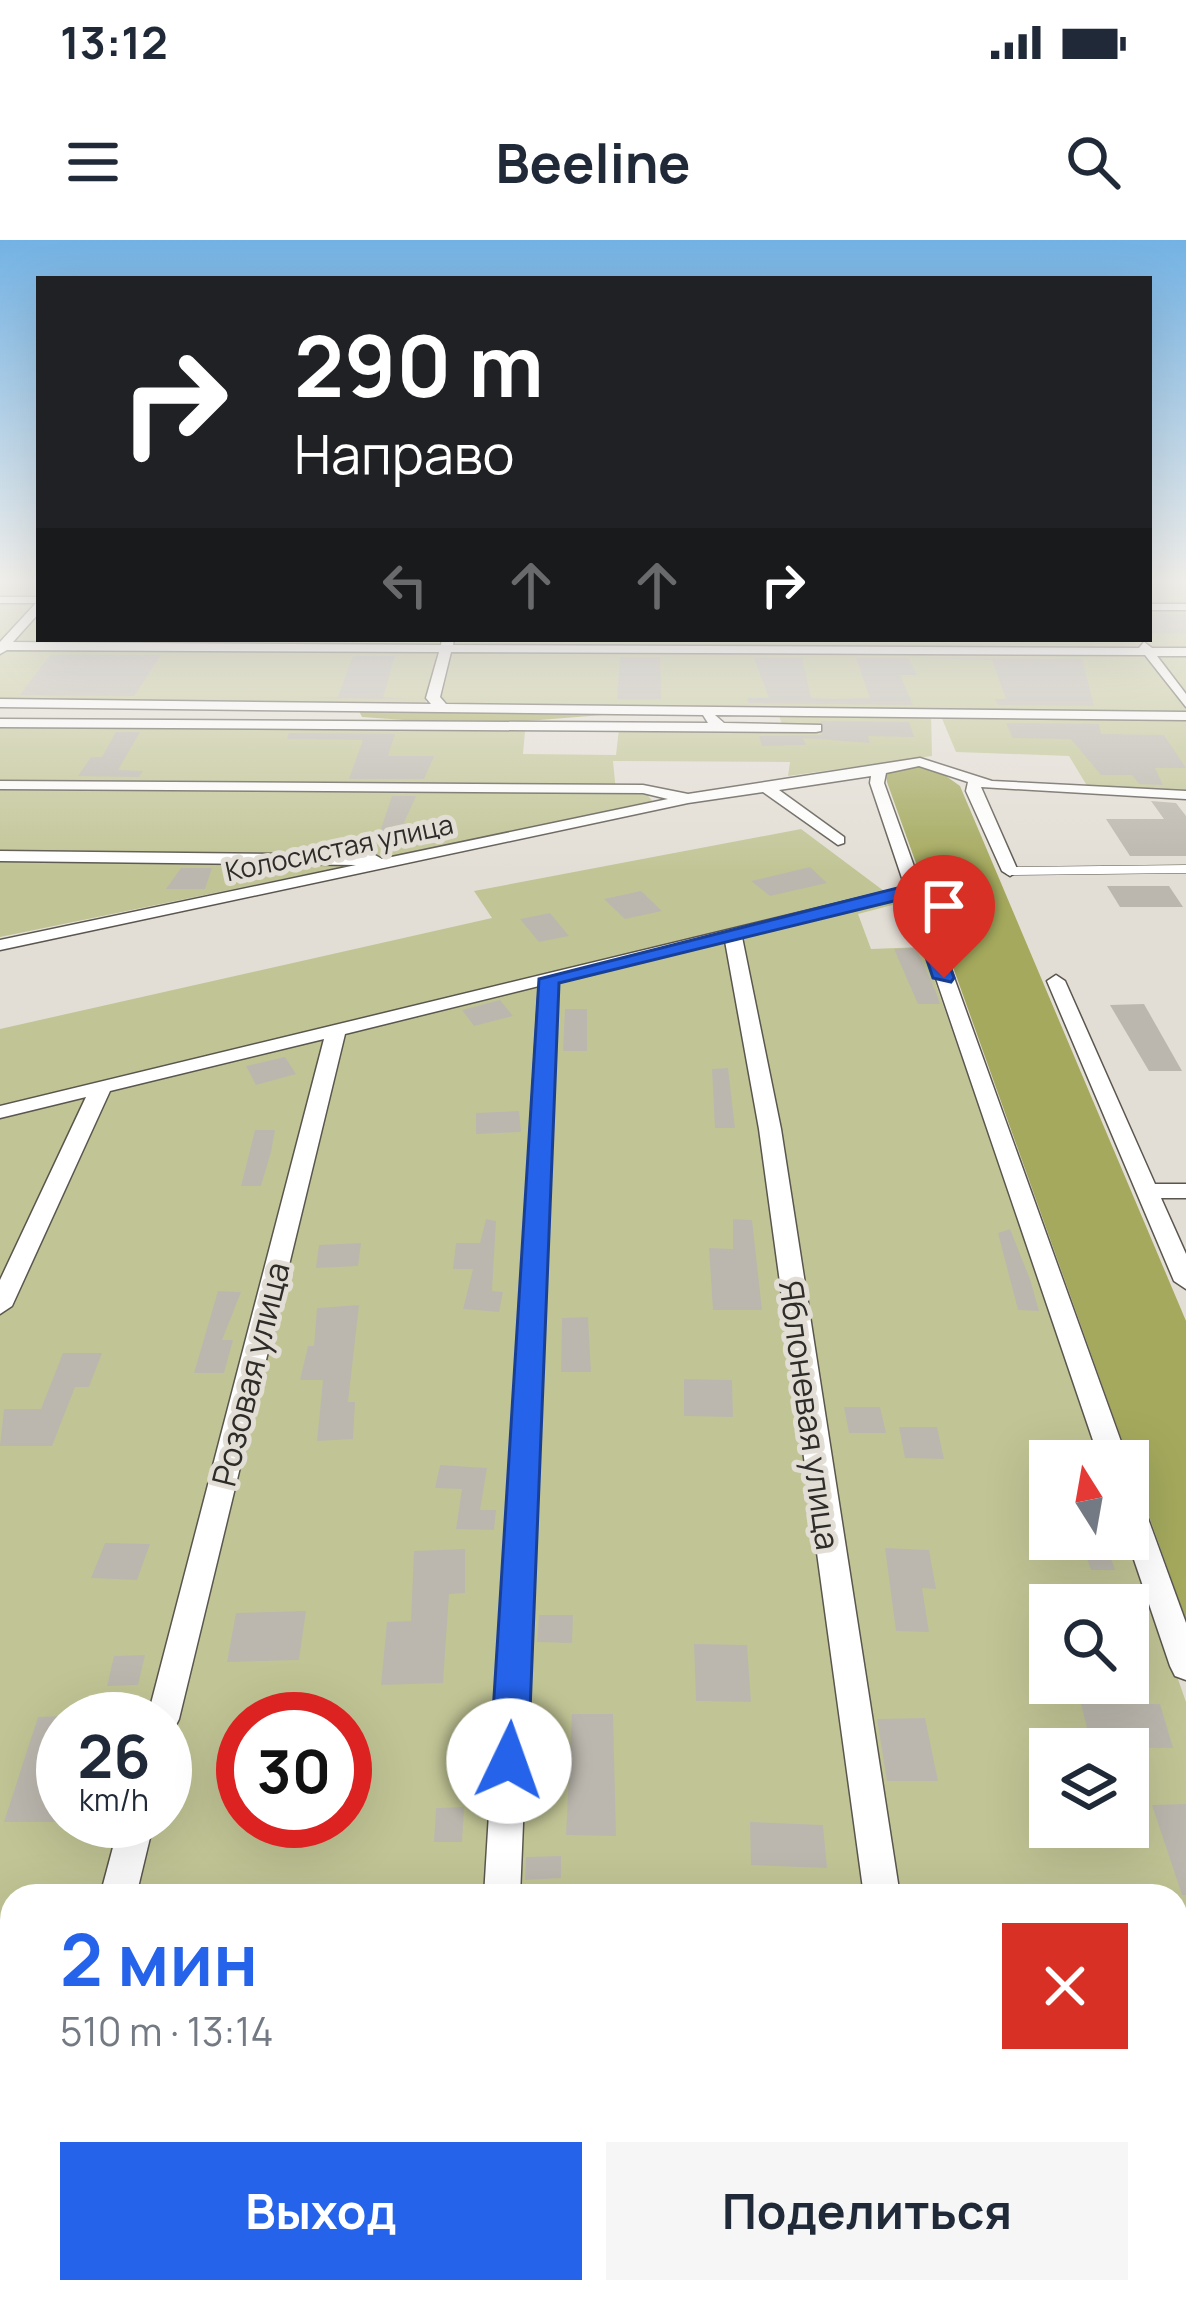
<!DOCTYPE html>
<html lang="ru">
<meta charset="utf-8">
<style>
body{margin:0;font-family:Manrope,sans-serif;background:#f6f6f7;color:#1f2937;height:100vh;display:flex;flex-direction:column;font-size:45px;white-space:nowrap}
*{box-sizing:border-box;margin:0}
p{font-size:39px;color:#747a83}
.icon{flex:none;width:66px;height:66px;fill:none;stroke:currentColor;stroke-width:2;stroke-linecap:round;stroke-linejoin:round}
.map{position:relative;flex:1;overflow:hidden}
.details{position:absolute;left:0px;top:1644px;width:1188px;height:420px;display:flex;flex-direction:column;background:#fff;border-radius:36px 36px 0 0;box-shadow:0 12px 48px #0002}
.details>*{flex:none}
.hud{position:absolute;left:36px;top:36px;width:1116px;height:366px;border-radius:0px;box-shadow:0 12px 48px #0002;background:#202124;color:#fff;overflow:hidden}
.needle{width:78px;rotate:349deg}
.buttons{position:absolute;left:1029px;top:1200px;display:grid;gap:24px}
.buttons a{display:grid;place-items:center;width:120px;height:120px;border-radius:0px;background:#fff;box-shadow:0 12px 48px #0002;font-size:60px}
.speed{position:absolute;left:36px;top:1452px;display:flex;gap:24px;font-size:60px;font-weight:700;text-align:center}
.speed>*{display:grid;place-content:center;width:156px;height:156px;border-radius:50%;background:#fff;box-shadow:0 12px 48px #0002;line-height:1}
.speed small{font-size:30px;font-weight:400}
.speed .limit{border:18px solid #d22;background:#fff;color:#111}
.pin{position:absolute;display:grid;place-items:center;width:102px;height:102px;color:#fff;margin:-123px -51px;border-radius:50% 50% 50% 0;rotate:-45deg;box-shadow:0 0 12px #0007}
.pin .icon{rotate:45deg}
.me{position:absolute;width:132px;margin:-66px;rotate:3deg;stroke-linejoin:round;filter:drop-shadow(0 0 9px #0008)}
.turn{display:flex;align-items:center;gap:42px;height:252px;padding:0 60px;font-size:54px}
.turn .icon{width:156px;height:156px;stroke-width:2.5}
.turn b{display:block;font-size:84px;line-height:102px}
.lanes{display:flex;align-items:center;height:114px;padding:0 60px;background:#0003;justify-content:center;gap:60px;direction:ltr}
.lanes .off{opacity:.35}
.round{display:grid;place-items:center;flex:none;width:126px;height:126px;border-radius:0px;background:#f6f6f7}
.summary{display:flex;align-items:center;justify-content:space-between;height:204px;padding:0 60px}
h1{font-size:72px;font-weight:700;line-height:90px;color:#2563eb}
.action{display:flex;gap:24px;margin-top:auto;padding:24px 60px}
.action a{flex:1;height:138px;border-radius:0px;background:#2563eb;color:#fff;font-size:48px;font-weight:700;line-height:138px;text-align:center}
.action a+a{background:#f6f6f7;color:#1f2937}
.status{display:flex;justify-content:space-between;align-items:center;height:84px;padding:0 60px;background:#fff;direction:ltr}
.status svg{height:33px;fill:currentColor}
header{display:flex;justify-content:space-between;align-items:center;height:156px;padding:0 60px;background:#fff;font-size:54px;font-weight:700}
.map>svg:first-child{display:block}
</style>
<div class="status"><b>13:12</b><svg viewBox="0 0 49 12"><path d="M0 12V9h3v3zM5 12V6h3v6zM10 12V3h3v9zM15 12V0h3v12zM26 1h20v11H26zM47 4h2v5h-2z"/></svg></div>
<header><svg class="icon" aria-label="menu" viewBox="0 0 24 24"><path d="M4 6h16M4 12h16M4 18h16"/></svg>Beeline<svg class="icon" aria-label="search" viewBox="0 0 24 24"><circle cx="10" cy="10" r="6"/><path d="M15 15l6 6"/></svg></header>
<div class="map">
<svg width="1186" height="2064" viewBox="0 0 1186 2064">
<rect width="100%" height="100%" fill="#e3ded5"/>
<g fill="#c1c595" fill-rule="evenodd">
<polygon points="0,343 39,343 39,399 440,399 425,465 0,462"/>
<polygon points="1149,343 1186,343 1186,554 1089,549 1069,516 956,512 938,469 436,465 452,399 1149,399"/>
<polygon points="778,472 931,474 932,516 788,536 790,522 613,521 616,552 645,552 654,563 0,697 0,486 525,491 523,514 616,515 619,489 783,488"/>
<path d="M 801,589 L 900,663 L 858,674 L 871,709 L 923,707 L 1102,1221 L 1050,1221 L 1050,1299 L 1128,1296 L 1186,1462 L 1186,2064 L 0,2064 L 0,789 L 492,678 L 474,651 ZM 1050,1365 L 1128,1365 L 1128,1443 L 1050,1443 ZM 63,1479 L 165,1479 L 165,1581 L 63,1581 ZM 243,1479 L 345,1479 L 345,1581 L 243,1581 ZM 1050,1509 L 1128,1509 L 1128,1587 L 1050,1587 ZM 12,1656 L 1176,1656 L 1176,2052 L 12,2052 Z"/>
</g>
<g fill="#a4a95d">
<polygon points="358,469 615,474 475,485 362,477"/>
<polygon points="919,526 939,531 960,546 1186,1081 1186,1380 887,542 886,534"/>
</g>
<g fill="#bbb7ae">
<rect x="1149" y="374" width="37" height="20"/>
<polygon points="50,415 161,415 134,456 20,455"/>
<polygon points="353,416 395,416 383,457 405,459 303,458 338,457"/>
<polygon points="620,417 660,417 661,459 617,459"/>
<polygon points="754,418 802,418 811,458 832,459 870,458 856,418 908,418 917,435 900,435 913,465 748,463 747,458 769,458"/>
<polygon points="915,418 1082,419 1094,466 998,465 995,459 1006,459 992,420"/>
<polygon points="821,481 909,482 914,497 868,496 870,503 803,498 806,505 762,506 759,496 822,495"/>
<polygon points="1006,483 1099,484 1101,494 1164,495 1186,528 1155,528 1163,545 1139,544 1132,535 1101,535 1071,499 1013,498"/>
<polygon points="116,492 140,492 118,530 143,531 139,537 78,536 91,517 102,517"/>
<polygon points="289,493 395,494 388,516 434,516 424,539 349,539 363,500 287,499"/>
<polygon points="392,556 416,556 397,598 378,598"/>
<polygon points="1151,561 1176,563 1186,576 1186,616 1130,616 1106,579 1164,579"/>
<polygon points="810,627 827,643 770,656 751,641"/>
<polygon points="181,628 212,628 205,649 166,649"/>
<polygon points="1107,646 1169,646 1183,667 1120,667"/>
<polygon points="641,651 662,671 625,679 604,659"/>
<polygon points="550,673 569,696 539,702 520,679"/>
<polygon points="916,708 936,752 940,764 918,764 894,709"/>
<polygon points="500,760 513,776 474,786 462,770"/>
<polygon points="1144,764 1182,831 1149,831 1110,765"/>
<polygon points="565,769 587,769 587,811 563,811"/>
<polygon points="285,817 296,834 256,845 246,826"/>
<polygon points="728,828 735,888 715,888 712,829"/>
<polygon points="519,871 521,892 476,894 476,873"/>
<polygon points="255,890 275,890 271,912 261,946 241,946"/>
<polygon points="486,979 496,981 492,1051 503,1052 499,1072 463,1069 473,1029 453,1029 456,1003 480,1003"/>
<polygon points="733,979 752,980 762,1070 713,1070 709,1008 733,1009"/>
<polygon points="1010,989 1030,1039 1039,1071 1018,1070 998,993"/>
<polygon points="361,1003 358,1026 316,1028 319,1005"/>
<polygon points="218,1051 241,1052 222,1100 233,1100 224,1133 194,1133"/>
<polygon points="359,1065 348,1162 355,1162 353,1199 317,1201 323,1140 300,1140 308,1106 314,1106 317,1068"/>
<polygon points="588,1077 591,1132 561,1132 562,1078"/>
<polygon points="63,1113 102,1113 89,1147 75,1147 52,1206 0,1206 4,1169 41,1169"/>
<polygon points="684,1139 732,1140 733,1177 684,1176"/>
<polygon points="844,1167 880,1167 886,1193 849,1193"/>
<polygon points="899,1187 937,1187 944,1219 905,1218"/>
<polygon points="440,1225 487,1228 480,1270 496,1270 494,1290 456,1289 462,1249 435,1248"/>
<polygon points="1081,1300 1105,1300 1115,1330 1091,1330"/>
<polygon points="105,1303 150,1304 137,1340 91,1338"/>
<polygon points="885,1308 929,1310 936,1349 922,1348 929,1392 896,1391"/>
<polygon points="465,1309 465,1353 449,1354 443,1443 381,1445 387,1382 411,1381 414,1311"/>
<polygon points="306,1371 299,1420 227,1422 236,1373"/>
<polygon points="539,1375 573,1375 572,1403 537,1402"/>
<polygon points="694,1404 747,1405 751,1462 696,1461"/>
<polygon points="145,1415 138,1445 107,1446 114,1416"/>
<polygon points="1081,1464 1160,1464 1173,1508 1092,1507"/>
<polygon points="572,1474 613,1474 616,1596 566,1595"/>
<polygon points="63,1476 63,1582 4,1582 38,1477"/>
<polygon points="925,1478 938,1541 887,1541 877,1479"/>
<polygon points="1186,1564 1186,1655 1182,1655 1152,1565"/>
<polygon points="464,1567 462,1602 434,1602 436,1568"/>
<polygon points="750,1582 823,1585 827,1628 751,1625"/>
<polygon points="561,1616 561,1638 525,1640 526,1617"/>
</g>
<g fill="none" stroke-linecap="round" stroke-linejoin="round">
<defs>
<polyline id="service" points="1010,631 1186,629"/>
<g id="minor">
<polygon points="0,357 39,357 39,373 13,402 441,405 442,399 454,399 453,405 1139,408 1144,402 1152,408 1186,408 1186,416 1157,416 1186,454 1186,467 1145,415 451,412 440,457 446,464 1186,472 1186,480 715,475 724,483 821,485 821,491 816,492 0,487 0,479 708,483 703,475 0,467 0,459 431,464 426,458 439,412 7,410 0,414 0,402 36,363 0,363"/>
<rect x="1149" y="364" width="37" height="6"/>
<polygon points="920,518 992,541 1186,551 1186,559 981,547 1018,631 1010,636 1002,631 966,551 968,542 919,526 886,533 884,543 1128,1221 1100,1221 908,656 742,697 781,889 900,1656 864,1656 759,889 725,701 558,742 520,1656 484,1656 539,746 345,794 179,1479 174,1489 165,1493 165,1479 147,1479 324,799 110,851 12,1066 0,1074 0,1040 86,857 0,878 0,866 905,647 870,543 871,536 779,550 844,597 844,603 838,605 763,552 688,563 0,710 0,700 356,625 0,621 0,611 375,615 382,619 668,559 643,553 0,549 0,541 643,545 688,554"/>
<polygon points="1056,735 1065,741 1155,944 1186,944 1186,958 1161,958 1186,1014 1186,1049 1174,1041 1047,741"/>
<polygon points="1128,1251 1138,1254 1142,1262 1186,1383 1186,1440 1175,1436 1170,1426 1127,1299"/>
<polygon points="120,1581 154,1581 136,1656 100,1656"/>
<polygon points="12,2033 12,2052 40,2052 37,2064 0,2064 3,2037"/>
<polygon points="461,2052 505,2052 504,2064 460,2064"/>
<polygon points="922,2052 966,2052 968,2064 924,2064"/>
</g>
</defs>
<use href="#service" stroke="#5a564e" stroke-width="9"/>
<use href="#minor" stroke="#5a564e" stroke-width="3"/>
<use href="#service" stroke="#fff" stroke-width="8"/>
<use href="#minor" fill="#fff" fill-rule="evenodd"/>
</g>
<linearGradient id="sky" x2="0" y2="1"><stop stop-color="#73b2e4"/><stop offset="0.54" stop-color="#f2f0ec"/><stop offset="1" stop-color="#f2f0ec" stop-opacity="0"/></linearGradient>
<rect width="1186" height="632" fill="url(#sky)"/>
<polygon fill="#2563eb" stroke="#184099" stroke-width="3" points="913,644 922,650 954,738 951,742 933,738 906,658 559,743 528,1521 522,1533 509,1539 495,1533 490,1521 539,739"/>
<g text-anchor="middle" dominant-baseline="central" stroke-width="10" stroke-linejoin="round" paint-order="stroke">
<g font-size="27" fill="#2e2c29" stroke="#e3ded5">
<text transform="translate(339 607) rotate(-12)">Колосистая улица</text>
</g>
<g font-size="33" fill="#2e2c29" stroke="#e3ded5">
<text transform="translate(250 1134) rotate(-76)">Розовая улица</text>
<text transform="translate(810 1175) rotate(82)">Яблоневая улица</text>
</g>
</g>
</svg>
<div class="buttons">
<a><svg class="needle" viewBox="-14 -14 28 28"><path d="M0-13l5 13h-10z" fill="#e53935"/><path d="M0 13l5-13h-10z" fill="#747a83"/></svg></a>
<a><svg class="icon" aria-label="search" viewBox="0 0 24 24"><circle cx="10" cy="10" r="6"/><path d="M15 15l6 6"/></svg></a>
<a><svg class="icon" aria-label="layers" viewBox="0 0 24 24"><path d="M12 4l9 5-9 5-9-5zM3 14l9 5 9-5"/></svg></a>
</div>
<div class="speed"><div>26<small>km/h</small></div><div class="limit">30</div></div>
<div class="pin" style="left:944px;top:738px;background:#d93025"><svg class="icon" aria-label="arrive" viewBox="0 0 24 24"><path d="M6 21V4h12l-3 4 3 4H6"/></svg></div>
<svg class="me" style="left:509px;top:1521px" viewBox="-20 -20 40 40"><circle r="19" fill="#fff"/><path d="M0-13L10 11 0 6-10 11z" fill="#2563eb"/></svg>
<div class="hud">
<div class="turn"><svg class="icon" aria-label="right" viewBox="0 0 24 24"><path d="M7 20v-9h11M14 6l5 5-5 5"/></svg><div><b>290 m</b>Направо</div></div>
<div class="lanes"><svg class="icon off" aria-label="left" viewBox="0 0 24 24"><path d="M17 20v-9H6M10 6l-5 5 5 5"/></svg><svg class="icon off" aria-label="ahead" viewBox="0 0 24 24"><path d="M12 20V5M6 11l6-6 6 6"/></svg><svg class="icon off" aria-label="ahead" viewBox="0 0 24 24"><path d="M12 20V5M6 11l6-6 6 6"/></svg><svg class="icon" aria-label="right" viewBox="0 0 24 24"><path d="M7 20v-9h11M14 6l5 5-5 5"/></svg></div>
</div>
<section class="details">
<div class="summary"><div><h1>2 мин</h1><p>510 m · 13:14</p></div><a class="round" style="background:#d93025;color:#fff"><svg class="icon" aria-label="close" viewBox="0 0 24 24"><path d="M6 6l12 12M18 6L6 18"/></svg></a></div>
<div class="action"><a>Выход</a><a>Поделиться</a></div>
</section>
</div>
